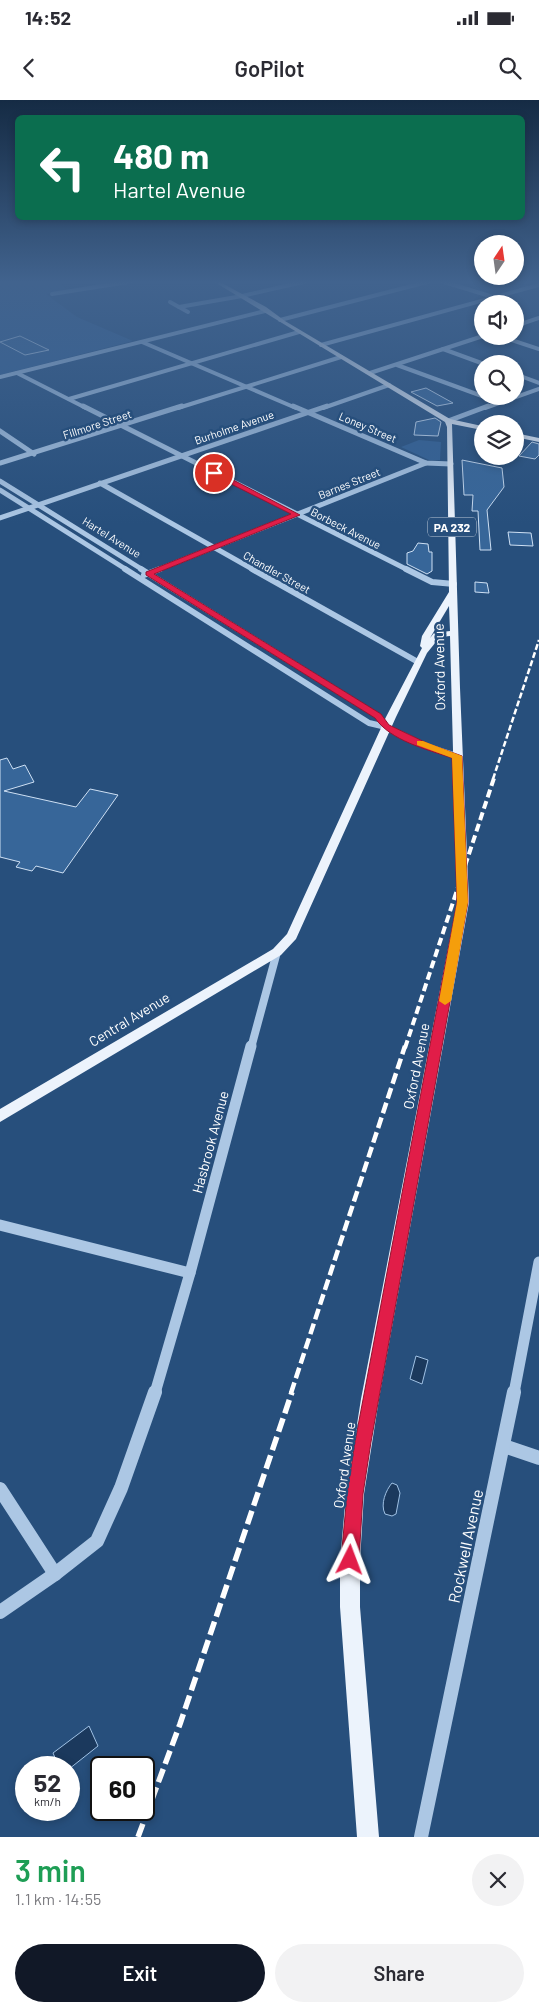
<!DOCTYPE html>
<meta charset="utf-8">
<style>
body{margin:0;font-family:Barlow,sans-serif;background:#f2f2f3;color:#2b2b33;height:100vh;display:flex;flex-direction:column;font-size:19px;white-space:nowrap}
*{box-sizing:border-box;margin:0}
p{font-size:16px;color:#7c7c81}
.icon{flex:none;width:28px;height:28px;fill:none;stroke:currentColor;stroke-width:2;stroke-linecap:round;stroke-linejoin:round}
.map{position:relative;height:1737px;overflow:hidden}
.panel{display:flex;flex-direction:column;background:#fff;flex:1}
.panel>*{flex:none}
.top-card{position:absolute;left:15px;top:15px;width:510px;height:105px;border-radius:8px;box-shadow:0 2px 8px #0003;background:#0b6e4f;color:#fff;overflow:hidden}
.needle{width:32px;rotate:13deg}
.buttons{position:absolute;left:474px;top:135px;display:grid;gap:10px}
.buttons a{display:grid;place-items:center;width:50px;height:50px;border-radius:50%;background:#fff;box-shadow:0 2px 8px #0003;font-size:25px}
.speed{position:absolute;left:15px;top:1656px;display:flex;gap:10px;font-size:25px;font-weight:700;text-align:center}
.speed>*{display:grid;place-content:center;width:65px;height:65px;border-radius:50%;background:#fff;box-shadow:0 2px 8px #0003;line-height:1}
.speed small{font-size:12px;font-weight:400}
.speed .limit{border:2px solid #111;border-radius:8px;background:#fff;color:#111}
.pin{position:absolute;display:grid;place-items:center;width:42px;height:42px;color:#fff;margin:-21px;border:2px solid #fff;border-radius:50%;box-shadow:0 1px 5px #0007}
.me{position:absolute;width:55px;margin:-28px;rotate:3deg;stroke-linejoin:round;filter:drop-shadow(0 0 4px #0008)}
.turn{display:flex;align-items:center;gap:18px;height:105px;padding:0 15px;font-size:22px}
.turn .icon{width:65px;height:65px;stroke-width:2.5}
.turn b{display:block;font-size:35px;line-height:42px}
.round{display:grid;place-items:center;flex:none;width:52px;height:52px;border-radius:26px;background:#f2f2f3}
.summary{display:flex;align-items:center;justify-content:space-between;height:85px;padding:0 15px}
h1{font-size:30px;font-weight:600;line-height:38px;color:#1e9e55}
.action{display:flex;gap:10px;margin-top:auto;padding:10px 15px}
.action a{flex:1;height:58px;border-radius:30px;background:#111827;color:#fff;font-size:20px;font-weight:600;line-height:58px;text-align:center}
.action a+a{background:#f2f2f3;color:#2b2b33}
.status{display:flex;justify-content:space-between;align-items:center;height:35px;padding:0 25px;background:#fff;direction:ltr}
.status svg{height:14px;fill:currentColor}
header{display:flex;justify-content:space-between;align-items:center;height:65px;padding:0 15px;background:#fff;font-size:22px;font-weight:600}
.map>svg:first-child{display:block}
</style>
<div class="status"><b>14:52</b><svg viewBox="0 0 49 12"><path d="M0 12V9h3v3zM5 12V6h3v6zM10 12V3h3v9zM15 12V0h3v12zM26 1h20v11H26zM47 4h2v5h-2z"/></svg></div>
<header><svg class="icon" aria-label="back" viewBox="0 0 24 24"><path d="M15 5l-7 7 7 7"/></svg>GoPilot<svg class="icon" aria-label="search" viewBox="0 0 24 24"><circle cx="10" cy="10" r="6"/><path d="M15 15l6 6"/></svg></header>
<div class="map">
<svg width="539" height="1737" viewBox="0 0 539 1737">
<rect width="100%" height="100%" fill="#274f7c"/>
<g fill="#326094">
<polygon points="0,181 79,181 60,184 67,190 46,194 77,217 133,241 0,275"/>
<polygon points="419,340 441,342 440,360 429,360 401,347"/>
</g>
<g fill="#1b395d" stroke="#a0c2e5">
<polygon points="416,1256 428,1260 422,1284 410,1279"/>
<path d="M 392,1383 L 397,1385 L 400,1393 L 396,1414 L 392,1416 L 385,1414 C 380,1404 386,1390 392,1383 Z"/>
<polygon points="89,1626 98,1646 69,1669 59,1667 53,1653"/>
</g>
<g fill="#376699" stroke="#cee0f4">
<polygon points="20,236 49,250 25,255 0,242"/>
<polygon points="426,288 453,303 437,306 411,292"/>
<polygon points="435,318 441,322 438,336 414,335 416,322"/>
<polygon points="532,342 539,344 539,355 535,359 519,356"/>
<polygon points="462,360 502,368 504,387 487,410 491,450 480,450 478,411 472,411 473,395 464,395"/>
<polygon points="508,432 531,433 533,446 510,445"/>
<polygon points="418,443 428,444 429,452 432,452 432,471 427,474 407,464 407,453 413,451"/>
<polygon points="475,482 487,483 489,493 475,492"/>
<polygon points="7,658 13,669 25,665 34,682 4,691 76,707 90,689 118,695 63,773 36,766 32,771 16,767 20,762 0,757 0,660"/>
</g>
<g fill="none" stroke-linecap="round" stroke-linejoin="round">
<g stroke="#acc7e4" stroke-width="4">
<polyline points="441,181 493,197"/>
<polyline points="52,194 134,181"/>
<polyline points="170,202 188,212"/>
<polyline points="179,207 242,196 307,181"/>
<polyline points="280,220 431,181"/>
<polyline points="515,226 539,218"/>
<polyline points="499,236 539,249"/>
<polyline points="142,242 296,308"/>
<polyline points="321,245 539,185"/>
<polyline points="443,249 484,264"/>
<polyline points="397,265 482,296"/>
<polyline points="17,273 86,308"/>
<polyline points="370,273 483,236"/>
<polyline points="515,274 539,283"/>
<polyline points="0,277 265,211"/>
<polyline points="69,299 299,232"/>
<polyline points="178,308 341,257"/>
<polyline points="323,308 389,285"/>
<polyline points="485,308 539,289"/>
</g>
<g stroke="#acc7e4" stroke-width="5">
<polyline points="83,306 408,470"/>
<polyline points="293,306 426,363 451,364"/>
<polyline points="448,321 488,306"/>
<polyline points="0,331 34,354"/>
<polyline points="0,363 182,306"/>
<polyline points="0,381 143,470"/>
<polyline points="100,383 254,470"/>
<polyline points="0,390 127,470"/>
<polyline points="0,418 327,306"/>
<polyline points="157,470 426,363"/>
</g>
<g stroke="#acc7e4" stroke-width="6">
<polyline points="125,469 369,623 386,627 426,646 457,656"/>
<polyline points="141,469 378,616 386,627"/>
<polyline points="252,469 418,562"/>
<polyline points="406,469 432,482 454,484"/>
<polyline points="144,475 160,469"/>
</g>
<polyline stroke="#acc7e4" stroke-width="8" points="251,948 277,852"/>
<g stroke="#acc7e4" stroke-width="11">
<polyline points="0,1125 190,1173"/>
<polyline points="155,1293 190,1173 251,946"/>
<polyline points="514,1293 539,1162"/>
</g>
<g stroke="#acc7e4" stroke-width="14">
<polyline points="504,1346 539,1358"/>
<polyline points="0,1389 55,1474"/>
<polyline points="0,1512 55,1474 97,1441 121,1388 155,1292"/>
<polyline points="421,1737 514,1292"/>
</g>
<g fill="#ecf3fc" fill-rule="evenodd">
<path d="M 213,181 L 218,181 L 266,207 L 285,221 L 450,319 L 482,326 L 482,330 L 452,324 L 460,588 L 469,802 L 379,1299 L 364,1394 L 360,1461 L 360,1507 L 379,1737 L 357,1737 L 340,1507 L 340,1461 L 346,1394 L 361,1299 L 457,802 L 450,536 L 440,537 L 427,553 L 396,617 L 296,839 L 281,855 L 0,1022 L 0,1009 L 273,849 L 287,834 L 386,617 L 422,548 L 420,546 L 422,536 L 449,492 L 447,327 L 445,322 ZM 449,506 L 450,531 L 434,533 L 430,538 Z"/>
<polygon points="515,333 539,338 539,342 515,337"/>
</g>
<polyline stroke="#fff" stroke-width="2.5" stroke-dasharray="6 2.5" stroke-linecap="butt" points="493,679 539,540"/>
<polyline stroke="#fff" stroke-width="4" stroke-dasharray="8 4" stroke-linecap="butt" points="405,948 494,678"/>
<polyline stroke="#fff" stroke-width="4.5" stroke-dasharray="11 4.5" stroke-linecap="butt" points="291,1293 405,946"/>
<polyline stroke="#fff" stroke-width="5.5" stroke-dasharray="14 5.5" stroke-linecap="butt" points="138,1737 180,1624 292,1292"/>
</g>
<linearGradient id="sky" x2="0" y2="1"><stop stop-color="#152b44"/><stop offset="0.43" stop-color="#41638e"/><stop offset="1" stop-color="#41638e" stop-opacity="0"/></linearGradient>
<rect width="539" height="424" fill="url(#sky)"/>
<path fill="#e11d48" stroke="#92132f" d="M 211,371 L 216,371 L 300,415 L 154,474 L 381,614 L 389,625 L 429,644 L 462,656 L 468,802 L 371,1342 L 363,1394 L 359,1460 L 356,1467 L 350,1469 L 344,1467 L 341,1460 L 347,1394 L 355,1342 L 457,802 L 452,658 C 426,649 391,641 375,618 L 146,475 L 146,472 L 291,414 L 211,374 Z"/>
<polygon fill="#f59e0b" points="417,641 423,641 462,656 468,802 451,901 445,905 439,901 457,802 452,658 417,645"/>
<g text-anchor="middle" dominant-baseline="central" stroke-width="5" stroke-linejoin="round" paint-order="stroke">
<g font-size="11" fill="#fff" stroke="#274f7c">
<text transform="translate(97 324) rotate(-18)">Fillmore Street</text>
<text transform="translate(234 327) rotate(-19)">Burholme Avenue</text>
<text transform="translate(368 327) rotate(23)">Loney Street</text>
<text transform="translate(349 383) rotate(-22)">Barnes Street</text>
<text transform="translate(346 428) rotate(27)">Borbeck Avenue</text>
<text transform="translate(112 437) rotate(32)">Hartel Avenue</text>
<text transform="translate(277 472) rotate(29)">Chandler Street</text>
</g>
<rect fill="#274f7c" stroke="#becad8" stroke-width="1" x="428" y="417.5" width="48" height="19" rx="4"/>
<g font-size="12" font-weight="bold" fill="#fff">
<text x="452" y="427">PA 232</text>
</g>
<g font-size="14" fill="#fff" stroke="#274f7c">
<text transform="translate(439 567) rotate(-91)">Oxford Avenue</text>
<text transform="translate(129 919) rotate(-31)">Central Avenue</text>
<text transform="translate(416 966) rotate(-79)">Oxford Avenue</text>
<text transform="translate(210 1042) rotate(-75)">Hasbrook Avenue</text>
<text transform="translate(344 1365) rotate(-82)">Oxford Avenue</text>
</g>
<g font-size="16" fill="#fff" stroke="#274f7c">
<text transform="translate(465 1446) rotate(-78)">Rockwell Avenue</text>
</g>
</g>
</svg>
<div class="buttons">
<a><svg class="needle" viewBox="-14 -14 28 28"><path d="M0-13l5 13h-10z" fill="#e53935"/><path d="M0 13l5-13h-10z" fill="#7c7c81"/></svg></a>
<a><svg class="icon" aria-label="sound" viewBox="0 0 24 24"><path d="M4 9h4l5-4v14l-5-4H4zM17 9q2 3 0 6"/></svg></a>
<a><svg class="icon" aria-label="search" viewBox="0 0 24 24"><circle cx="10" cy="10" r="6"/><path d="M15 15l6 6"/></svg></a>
<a><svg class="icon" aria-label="layers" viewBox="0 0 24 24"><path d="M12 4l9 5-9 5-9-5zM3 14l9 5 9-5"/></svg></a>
</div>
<div class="speed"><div>52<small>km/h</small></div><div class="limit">60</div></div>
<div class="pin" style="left:214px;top:373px;background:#d93025"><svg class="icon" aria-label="arrive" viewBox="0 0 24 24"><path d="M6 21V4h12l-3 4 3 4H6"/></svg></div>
<svg class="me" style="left:350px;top:1460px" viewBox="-20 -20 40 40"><path d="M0-17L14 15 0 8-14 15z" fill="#e11d48" stroke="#fff" stroke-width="4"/></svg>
<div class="top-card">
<div class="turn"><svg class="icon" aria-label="left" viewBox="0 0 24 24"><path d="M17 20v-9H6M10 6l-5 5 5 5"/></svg><div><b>480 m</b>Hartel Avenue</div></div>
</div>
</div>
<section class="panel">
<div class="summary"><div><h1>3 min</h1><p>1.1 km · 14:55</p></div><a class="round"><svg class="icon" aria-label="close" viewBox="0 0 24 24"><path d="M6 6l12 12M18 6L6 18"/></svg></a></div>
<div class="action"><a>Exit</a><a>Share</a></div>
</section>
